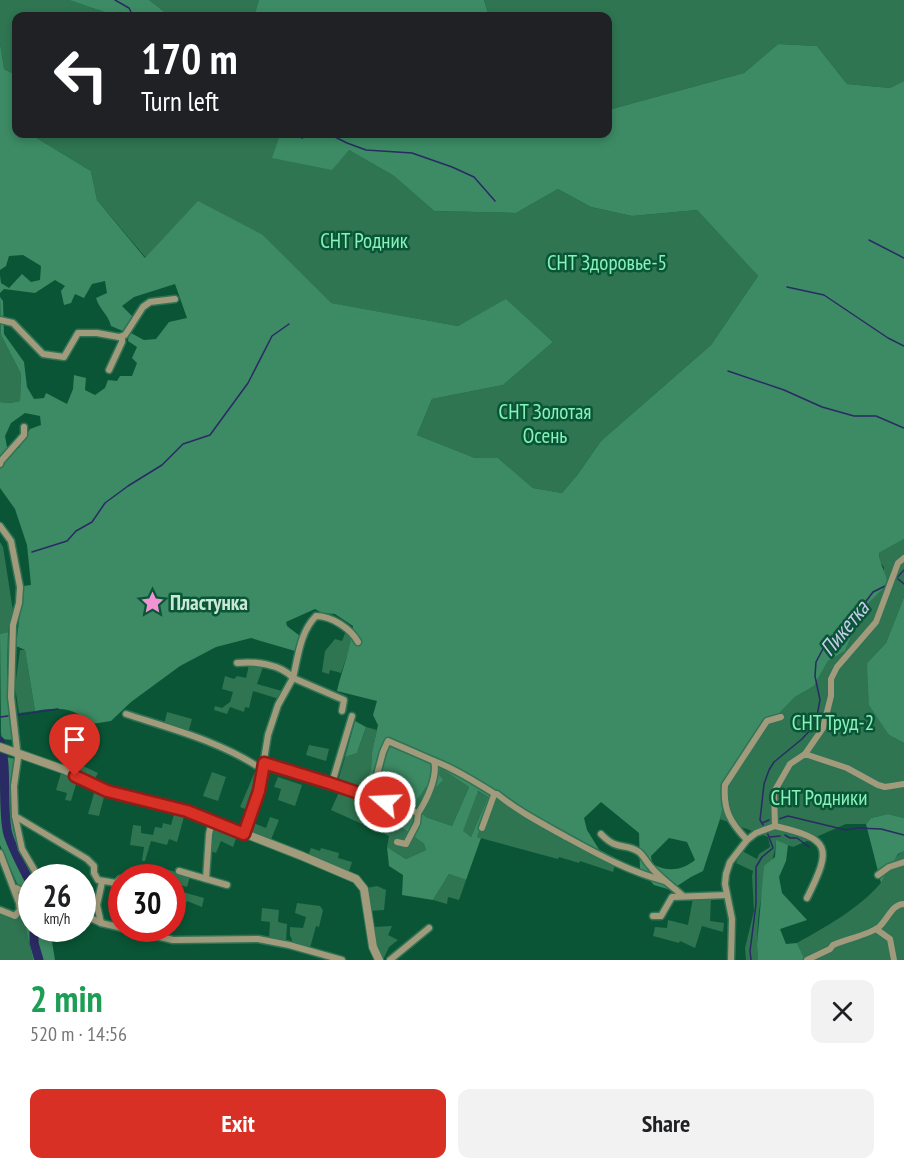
<!DOCTYPE html>
<meta charset="utf-8">
<style>
body{margin:0;font-family:"PT Sans Narrow",sans-serif;background:#f2f2f2;color:#202124;height:100vh;display:flex;flex-direction:column;font-size:22px;white-space:nowrap}
*{box-sizing:border-box;margin:0}
p{font-size:20px;color:#757577}
.icon{flex:none;width:33px;height:33px;fill:none;stroke:currentColor;stroke-width:2;stroke-linecap:round;stroke-linejoin:round}
.map{position:relative;height:960px;overflow:hidden}
.sheet{display:flex;flex-direction:column;background:#fff;flex:1}
.sheet>*{flex:none}
.banner{position:absolute;left:12px;top:12px;width:600px;height:126px;border-radius:12px;box-shadow:0 3px 9px #0003;background:#202124;color:#fff;overflow:hidden}
.speed{position:absolute;left:18px;top:864px;display:flex;gap:12px;font-size:30px;font-weight:700;text-align:center}
.speed>*{display:grid;place-content:center;width:78px;height:78px;border-radius:50%;background:#fff;box-shadow:0 3px 9px #0003;line-height:1}
.speed small{font-size:15px;font-weight:400}
.speed .limit{border:9px solid #d22;background:#fff;color:#111}
.pin{position:absolute;display:grid;place-items:center;width:51px;height:51px;color:#fff;margin:-62px -26px;border-radius:50% 50% 50% 0;rotate:-45deg;box-shadow:0 0 6px #0007}
.pin .icon{rotate:45deg}
.me{position:absolute;width:66px;margin:-33px;rotate:289deg;stroke-linejoin:round;filter:drop-shadow(0 0 4px #0008)}
.turn{display:flex;align-items:center;gap:21px;height:126px;padding:0 30px;font-size:27px}
.turn .icon{width:78px;height:78px;stroke-width:2.5}
.turn b{display:block;font-size:42px;line-height:51px}
.round{display:grid;place-items:center;flex:none;width:63px;height:63px;border-radius:12px;background:#f2f2f2}
.head{display:flex;align-items:center;justify-content:space-between;height:102px;padding:0 30px}
h1{font-size:36px;font-weight:700;line-height:45px;color:#1e9e55}
.action{display:flex;gap:12px;margin-top:auto;padding:12px 30px}
.action a{flex:1;height:69px;border-radius:12px;background:#d93025;color:#fff;font-size:24px;font-weight:700;line-height:69px;text-align:center}
.action a+a{background:#f2f2f2;color:#202124}
.map>svg:first-child{display:block}
</style>
<div class="map">
<svg width="904" height="960" viewBox="0 0 904 960">
<rect width="100%" height="100%" fill="#0a5536"/>
<g fill="#2f7552">
<polygon points="0,0 69,0 116,16 16,16 16,75 4,69 0,43"/>
<polygon points="149,0 259,0 254,16 170,16"/>
<polygon points="484,0 904,0 904,81 890,88 847,84 817,46 778,44 744,73 608,110 608,16 489,16"/>
<polygon points="30,134 279,134 281,135 273,158 349,150 394,176 434,211 516,213 558,189 591,207 632,216 697,210 758,276 711,345 601,441 578,474 562,493 533,488 498,458 475,458 417,435 432,399 503,385 553,342 507,300 458,326 330,303 263,235 146,258 97,200 91,171"/>
<polygon points="0,300 1,335 21,374 20,401 10,403 0,402"/>
<path d="M 904,539 L 904,597 L 886,643 L 867,663 L 889,735 L 904,743 L 904,818 L 888,814 L 871,818 L 866,824 L 846,824 L 793,847 L 776,841 C 774,863 764,879 761,899 C 757,919 757,940 758,960 L 746,960 L 745,948 L 754,911 L 752,876 L 753,871 L 736,863 L 742,851 L 757,859 L 759,854 L 770,847 L 768,837 L 720,819 L 729,781 L 751,742 L 795,697 L 814,686 L 828,661 L 845,651 L 863,609 L 882,590 L 884,567 L 880,562 L 879,553 Z"/>
<polygon points="0,542 3,547 13,611 8,632 0,634"/>
<polygon points="346,631 352,636 351,645 341,673 330,670 329,674 322,672 325,651 335,639 342,641"/>
<polygon points="20,650 25,650 35,711 19,713 15,687"/>
<polygon points="254,664 263,667 257,684 282,691 279,699 253,691 249,708 245,707 244,712 230,707 227,714 214,710 215,706 222,708 230,702 233,692 222,689 225,676 234,679 237,676 246,678 249,665"/>
<polygon points="167,712 192,719 188,733 164,725"/>
<polygon points="366,727 377,730 372,752 371,770 361,790 338,781 345,757 357,753"/>
<polygon points="309,745 329,749 326,761 306,755"/>
<polygon points="66,753 84,755 81,765 98,773 93,782 67,769"/>
<path d="M 440,766 L 469,787 L 452,826 L 426,817 L 416,807 C 417,789 437,783 440,766 Z"/>
<polygon points="257,767 261,770 250,811 240,807"/>
<polygon points="212,772 226,777 218,801 203,796"/>
<polygon points="61,773 77,781 71,801 65,800 67,793 56,790"/>
<polygon points="278,777 302,785 295,806 278,800 281,789 274,787"/>
<polygon points="95,790 105,793 99,816 88,814"/>
<polygon points="340,790 387,809 386,814 393,821 424,844 426,850 406,859 387,847 389,836 331,810"/>
<polygon points="477,791 488,797 471,837 462,832"/>
<polygon points="494,792 521,809 617,859 613,872 580,861 579,863 559,857 558,859 477,837"/>
<polygon points="175,811 185,813 177,842 169,839 167,845 151,841 145,861 142,861 144,847 130,845 133,825 141,826 141,833 153,835 155,827 162,828 163,823 171,825"/>
<polygon points="270,817 279,820 270,842 247,833 251,822 266,828"/>
<polygon points="214,823 238,833 233,847 221,841 216,853 208,850"/>
<polygon points="311,848 320,851 321,848 339,853 338,858 352,862 348,874 308,856"/>
<path d="M 904,851 L 904,960 L 805,960 L 797,943 C 827,926 857,910 880,884 C 889,874 891,857 904,851 Z"/>
<polygon points="165,869 190,876 187,887 173,883 172,878 162,878"/>
<polygon points="449,874 466,880 459,900 448,897 447,904 433,900"/>
<polygon points="377,886 386,890 384,910 369,911 367,888"/>
<polygon points="172,889 204,898 202,907 187,901 184,906 178,904 173,915"/>
<polygon points="693,898 711,899 710,921 724,923 723,932 702,926 695,948 680,941 679,943 653,936 655,927 667,928 668,920 688,925"/>
<polygon points="297,903 320,906 323,910 319,927 316,926 310,948 293,943 290,935 290,927 303,928 306,917 295,913"/>
<polygon points="262,908 279,910 278,922 287,924 286,941 269,939 270,922 261,921"/>
<polygon points="0,912 11,918 18,919 25,913 25,925 33,960 0,960"/>
<polygon points="392,926 388,935 398,940 389,947 383,960 375,945 373,927"/>
</g>
<g fill="#3c8b64" fill-rule="evenodd">
<polygon points="69,0 149,0 170,16 116,16"/>
<polygon points="259,0 484,0 489,16 254,16"/>
<path d="M 0,43 L 4,69 L 16,75 L 16,134 L 30,134 L 91,171 L 97,200 L 145,258 L 198,201 L 263,235 L 331,303 L 458,326 L 506,299 L 553,342 L 503,385 L 432,399 L 417,435 L 475,458 L 498,458 L 533,488 L 562,493 L 578,474 L 601,441 L 711,345 L 758,276 L 697,210 L 632,216 L 591,207 L 558,189 L 516,213 L 434,211 L 394,176 L 349,150 L 332,170 L 272,158 L 280,135 L 279,134 L 608,134 L 608,110 L 744,73 L 778,44 L 817,46 L 847,84 L 890,88 L 904,81 L 904,539 L 879,553 C 879,562 885,571 887,581 L 882,590 L 863,609 L 845,651 L 828,661 L 814,686 L 795,697 L 751,742 L 729,781 L 720,819 L 703,871 L 691,877 L 671,890 L 654,885 L 640,870 L 639,833 L 601,802 L 584,818 L 587,830 L 600,851 L 521,809 L 494,793 L 477,837 L 481,838 L 466,880 L 449,874 L 433,900 L 402,895 L 403,875 L 389,866 L 387,847 L 406,859 L 426,850 L 424,844 L 393,821 L 386,813 L 389,804 L 361,790 L 371,770 L 372,752 L 378,725 L 373,715 L 377,701 L 337,691 C 342,669 351,649 353,626 L 335,614 L 322,613 L 315,609 L 286,622 L 287,626 L 300,636 L 295,651 L 251,638 L 216,647 L 180,666 L 131,702 L 111,721 L 92,724 C 72,707 60,707 35,711 L 25,650 L 16,646 L 23,586 L 31,585 L 27,545 L 15,509 L 0,488 L 0,402 L 10,403 L 20,401 L 21,374 L 1,335 L 0,297 L 3,301 L 4,334 L 24,362 L 27,387 L 34,399 L 44,398 L 46,393 L 67,404 L 73,389 L 74,375 L 86,378 L 85,390 L 95,395 L 105,388 L 108,380 L 117,381 L 120,376 L 132,376 L 137,363 L 132,358 L 137,347 L 128,341 L 129,332 L 144,340 L 156,339 L 169,322 L 187,318 L 175,284 L 134,297 L 122,306 L 133,317 L 125,332 L 111,326 C 108,314 99,309 96,298 L 107,293 L 105,281 L 92,284 L 84,298 L 75,294 L 71,303 L 64,305 L 61,291 L 65,286 L 55,280 L 35,293 L 4,289 L 0,293 L 0,275 L 1,283 L 9,288 L 22,274 L 31,282 L 40,280 L 41,266 L 23,255 L 9,256 L 6,266 L 0,270 ZM 25,413 L 40,416 L 41,425 L 30,429 L 19,448 L 7,447 L 5,436 L 11,423 ZM 440,767 L 469,787 L 452,826 L 426,817 L 416,807 L 417,800 L 426,787 L 435,788 L 443,780 L 439,775 ZM 478,791 L 488,797 L 471,837 L 463,831 ZM 669,838 L 687,842 L 695,860 C 681,871 668,872 652,864 L 651,856 Z"/>
<polygon points="904,597 904,743 889,735 869,705 867,663 886,643"/>
<polygon points="8,632 7,678 13,740 2,739 1,733 0,634"/>
<polygon points="355,721 366,727 357,753 345,757"/>
<path d="M 6,757 L 15,759 C 7,801 8,841 35,877 L 32,878 L 31,881 L 9,833 Z"/>
<polygon points="0,783 3,826 29,889 33,942 37,960 33,960 25,925 23,897 0,845"/>
<polygon points="888,814 904,818 904,851 898,854 881,883 866,824 871,818"/>
<polygon points="776,840 788,845 786,861 779,877 782,893 807,920 780,929 786,944 797,943 805,960 758,960 757,945 764,866 775,857"/>
<polygon points="38,929 50,929 55,960 42,960 37,943"/>
</g>
<g fill="none" stroke-linecap="round" stroke-linejoin="round">
<g stroke="#2a2a64" stroke-width="1.5">
<polyline points="115,0 129,8 133,16"/>
<polyline points="296,134 302,138 310,134"/>
<polyline points="329,134 347,143 366,150 412,153 452,167 474,177 495,201"/>
<polyline points="869,240 904,258"/>
<polyline points="787,287 824,295 888,338 904,346"/>
<polyline points="728,371 784,390 822,407 854,416 876,416 904,428"/>
<polyline points="32,552 67,541 76,531 92,522 105,503 128,486 162,465 183,444 210,435 248,383 272,336 289,324"/>
<polyline points="898,579 904,584"/>
<polyline points="894,581 904,570"/>
<polyline points="18,715 58,709"/>
<polyline points="0,717 8,716"/>
<polyline points="779,819 788,816 846,830 858,828 881,829 904,835"/>
<polyline points="762,823 769,820"/>
<polyline points="765,828 760,820 764,784 769,770 774,762 802,739 812,728 817,716 820,700 815,676 816,662 825,645 850,622 873,592 887,585"/>
<polyline points="785,835 790,838 797,838 809,847"/>
<polyline points="770,837 780,836"/>
<polyline points="751,960 750,951 756,904 756,867 762,857 773,848 767,832"/>
</g>
<g stroke="#2a2a64" stroke-width="9">
<path d="M 0,741 C 8,769 2,801 7,830 C 9,843 25,872 32,886"/>
<polyline points="34,928 34,943 39,960"/>
</g>
<defs>
<g id="minor">
<polyline points="0,320 13,323 43,354 64,357 78,333 97,333 119,337 122,338 122,342 109,370"/>
<polyline points="119,337 125,335 143,307 150,302 175,299"/>
<polyline points="0,464 1,461 24,435 24,427"/>
<polyline points="0,526 11,541 20,587 19,603 13,625 11,697 18,758 14,786 15,816 22,849 39,878"/>
<path d="M 237,663 C 254,661 281,664 293,678 C 298,657 300,632 316,616 C 332,616 351,629 358,642"/>
<path d="M 126,714 C 172,729 222,742 263,770"/>
<polyline points="805,754 823,728 831,696 831,679 837,667 876,622 898,563 904,558"/>
<path d="M 434,761 C 456,769 475,782 495,794"/>
<polyline points="264,763 332,783 352,716"/>
<path d="M 329,783 L 418,813 C 427,800 438,776 434,761 L 388,741 L 383,752 L 371,797"/>
<polyline points="15,816 87,859 94,866 94,873 98,880 116,883 120,879"/>
<path d="M 775,826 C 830,839 833,846 807,898"/>
<path d="M 482,828 L 494,795 L 497,794 C 519,812 543,824 568,838 C 599,855 630,872 665,881"/>
<polyline points="244,834 259,791 268,735 278,705 293,678 344,700 342,711"/>
<path d="M 601,834 C 618,852 625,842 639,852 C 644,856 646,862 651,867 C 660,878 672,886 683,896"/>
<path d="M 747,840 C 730,822 723,810 725,785 L 767,721 L 781,717"/>
<polyline points="397,842 406,844 417,823 418,813"/>
<polyline points="0,853 19,903 20,910 15,916 0,910"/>
<polyline points="179,871 227,885"/>
<polyline points="878,875 889,867 904,862"/>
<polyline points="206,879 209,834 212,821"/>
<polyline points="16,888 32,895"/>
<polyline points="82,914 101,923 173,940 258,939 289,945 342,960"/>
<polyline points="653,916 661,916 672,897 727,895"/>
<polyline points="101,923 97,905 102,882"/>
<polyline points="876,929 890,939 894,960"/>
<polyline points="390,960 429,928"/>
<polyline points="731,960 732,919 725,884 726,874 730,862 747,840 756,833 775,826 774,792 790,764 805,754 847,768 878,785 885,787 904,784"/>
<path d="M 807,960 L 830,949 L 833,945 C 845,939 869,935 879,927 C 888,919 892,904 904,904"/>
</g>
<polyline id="tertiary" points="0,747 65,770 107,791 187,811 302,856 356,879 364,889 373,947 379,960"/>
</defs>
<use href="#minor" stroke="#307356" stroke-width="9"/>
<use href="#tertiary" stroke="#307356" stroke-width="10"/>
<use href="#minor" stroke="#a19b7c" stroke-width="6"/>
<use href="#tertiary" stroke="#a19b7c" stroke-width="8"/>
</g>
<g fill="none" stroke-linecap="round" stroke-linejoin="round">
<defs>
<polyline id="route" points="75,776 107,791 187,811 244,834 259,791 264,763 329,783 385,802"/>
</defs>
<use href="#route" stroke="#8d1f18" stroke-width="15"/>
<use href="#route" stroke="#d93025" stroke-width="10"/>
</g>
<defs>
<symbol id="sight-bare" viewBox="-9 -9 18 18"><path d="M0-6L1.8-2.2L6-1.7L2.9 1.2L3.7 5.4L0 3.3L-3.7 5.4L-2.9 1.2L-6-1.7L-1.8-2.2Z" fill="#f391d5" stroke="#0a5536" stroke-width="2.5" paint-order="stroke"/></symbol>
</defs>
<g fill-rule="evenodd">
<use href="#sight-bare" x="136" y="586" width="33" height="33"/>
</g>
<g text-anchor="middle" dominant-baseline="central" stroke-width="5" stroke-linejoin="round" paint-order="stroke">
<g font-size="21" fill="#86f3ba" stroke="#0a5536">
<text x="364" y="240">СНТ Родник</text>
<text x="607" y="262">СНТ Здоровье-5</text>
<text x="545" y="411">СНТ Золотая<tspan x="545" dy="24">Осень</tspan></text>
<text x="833" y="722">СНТ Труд-2</text>
<text x="819" y="797">СНТ Родники</text>
</g>
<g font-size="21" font-weight="bold" fill="#c9e9d6" stroke="#0a5536" text-anchor="start">
<text x="170" y="602">Пластунка</text>
</g>
<g font-size="22" font-style="italic" fill="#c6cbf0" stroke="#0a5536">
<text transform="translate(844 628) rotate(-51)">Пикетка</text>
</g>
</g>
</svg>
<div class="speed"><div>26<small>km/h</small></div><div class="limit">30</div></div>
<div class="pin" style="left:75px;top:776px;background:#d93025"><svg class="icon" aria-label="arrive" viewBox="0 0 24 24"><path d="M6 21V4h12l-3 4 3 4H6"/></svg></div>
<svg class="me" style="left:385px;top:802px" viewBox="-20 -20 40 40"><circle r="17" fill="#d93025" stroke="#fff" stroke-width="3"/><path d="M0-11L8 9 0 5-8 9z" fill="#fff"/></svg>
<div class="banner">
<div class="turn"><svg class="icon" aria-label="left" viewBox="0 0 24 24"><path d="M17 20v-9H6M10 6l-5 5 5 5"/></svg><div><b>170 m</b>Turn left</div></div>
</div>
</div>
<section class="sheet">
<div class="head"><div><h1>2 min</h1><p>520 m · 14:56</p></div><a class="round"><svg class="icon" aria-label="close" viewBox="0 0 24 24"><path d="M6 6l12 12M18 6L6 18"/></svg></a></div>
<div class="action"><a>Exit</a><a>Share</a></div>
</section>
